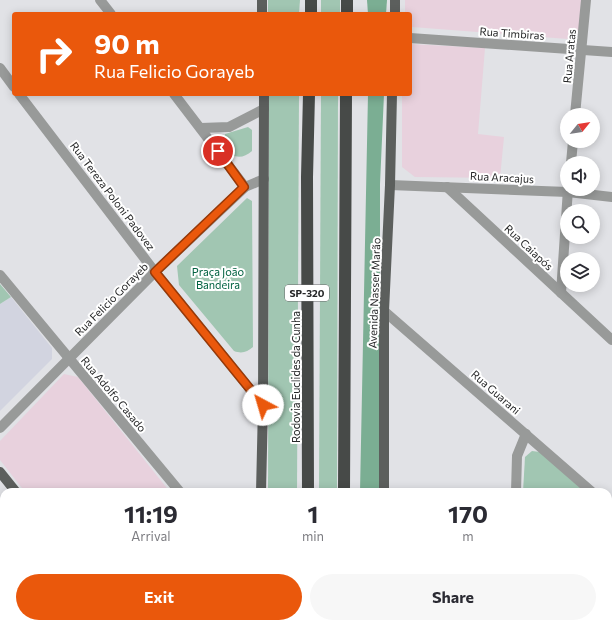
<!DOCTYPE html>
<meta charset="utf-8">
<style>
body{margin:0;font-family:Commissioner,sans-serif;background:#f7f7f7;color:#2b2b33;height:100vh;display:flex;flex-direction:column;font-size:15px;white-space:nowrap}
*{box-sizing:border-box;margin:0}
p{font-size:13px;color:#7c7c81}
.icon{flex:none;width:22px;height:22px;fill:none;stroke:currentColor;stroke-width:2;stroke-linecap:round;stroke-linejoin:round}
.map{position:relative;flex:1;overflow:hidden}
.side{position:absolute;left:0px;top:488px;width:612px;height:140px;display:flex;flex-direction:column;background:#fff;border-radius:12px 12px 0 0;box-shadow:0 2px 10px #0003}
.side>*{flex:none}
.banner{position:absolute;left:12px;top:12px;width:400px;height:84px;border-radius:4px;box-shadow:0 2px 10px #0003;background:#ea580c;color:#fff;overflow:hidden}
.needle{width:26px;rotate:60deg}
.controls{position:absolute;left:560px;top:108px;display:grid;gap:8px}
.controls a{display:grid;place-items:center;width:40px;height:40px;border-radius:50%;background:#fff;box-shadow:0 2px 10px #0003;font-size:20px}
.pin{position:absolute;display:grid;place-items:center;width:34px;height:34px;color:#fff;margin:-17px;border:2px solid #fff;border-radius:50%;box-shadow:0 1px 4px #0007}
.me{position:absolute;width:44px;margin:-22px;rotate:321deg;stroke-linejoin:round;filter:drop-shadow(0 0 3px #0008)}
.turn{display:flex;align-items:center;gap:14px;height:84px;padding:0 16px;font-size:18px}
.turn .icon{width:52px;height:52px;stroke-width:2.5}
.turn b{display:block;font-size:28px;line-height:34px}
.eta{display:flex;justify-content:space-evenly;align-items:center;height:68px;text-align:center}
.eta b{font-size:24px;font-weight:700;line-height:28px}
.button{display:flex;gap:8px;margin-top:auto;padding:8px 16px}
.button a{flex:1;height:46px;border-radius:24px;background:#ea580c;color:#fff;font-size:16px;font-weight:700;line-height:46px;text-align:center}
.button a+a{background:#f7f7f7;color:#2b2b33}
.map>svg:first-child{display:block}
</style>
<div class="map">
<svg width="612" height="628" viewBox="0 0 612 628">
<rect width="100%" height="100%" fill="#e1e2e6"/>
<g fill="#e8d1dd">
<polygon points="405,0 581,0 579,31 568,39 412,27 410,26 410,14 405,14"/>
<polygon points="410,44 485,48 478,134 504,137 500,178 415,177 402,167 402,94 410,94"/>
<polygon points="64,374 78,377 170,492 25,492 0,460 0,441"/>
<polygon points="132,624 251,624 251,628 135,628"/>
</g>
<polygon fill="#d2d4e0" points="11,297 52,348 52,359 0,411 0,304"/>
<g fill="#a1c6b2">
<polygon points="268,0 300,0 299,14 268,14"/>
<rect x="321" y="0" width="19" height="14"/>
<polygon points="269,94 299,94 297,492 268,492"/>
<polygon points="321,94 338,94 337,492 319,492"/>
<path d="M 248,127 L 252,130 L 252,151 C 237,165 220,151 225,134 Z"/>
<path d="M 247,198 L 252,201 L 252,204 L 253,347 C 247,352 242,354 234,351 L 179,285 L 177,266 Z"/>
<polygon points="0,284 11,297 0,304"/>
<polygon points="532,451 540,452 585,492 523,492 525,457"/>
<rect x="267" y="624" width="29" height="4"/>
<polygon points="522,624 552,624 550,628 522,628"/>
</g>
<g fill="#7bae93">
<polygon points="367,0 387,0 386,14 368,14"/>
<polygon points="368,94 384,94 380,184 380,492 360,492"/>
</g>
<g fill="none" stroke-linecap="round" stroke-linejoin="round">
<g stroke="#989a99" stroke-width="10">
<polyline points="100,0 111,14"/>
<polyline points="410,38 612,52"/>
<polyline points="0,68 14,87"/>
<polyline points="19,94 155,272 263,405"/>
<polyline points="174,94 245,187"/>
<polyline points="575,115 586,0"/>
<polyline points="201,128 229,127 264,109"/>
<polyline points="571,163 573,141"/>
<polyline points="390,185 568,192 612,197"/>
<polyline points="447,187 612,340"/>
<polyline points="0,275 180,492"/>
<polyline points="561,293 568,189"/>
<polyline points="384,311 592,492"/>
<polyline points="0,428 155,272 245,187 264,179"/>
<polyline points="516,492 517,456 526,434"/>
<polyline points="608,506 612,509"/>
<polyline points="608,539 612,532"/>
<polyline points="515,624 515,628"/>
<polyline points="559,628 561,624"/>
</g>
<g stroke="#5c5f5d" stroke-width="10">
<polyline points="262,0 262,14"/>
<polyline points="395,14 395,0"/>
<polyline points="0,472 16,492"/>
<polyline points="261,492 263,405 264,94"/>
<polyline points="384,492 384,311 390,185 392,94"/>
<polyline points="0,507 4,512"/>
<polyline points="94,624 97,628"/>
<polyline points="123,624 126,628"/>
<polyline points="384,624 384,628"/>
<polyline points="258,628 258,624"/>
</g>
<g stroke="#474a48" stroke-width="12">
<polyline points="311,14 311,0"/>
<polyline points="347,14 347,0"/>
<polyline points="308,492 307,177 309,94"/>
<polyline points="344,492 346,94"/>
<polyline points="308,624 308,628"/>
<polyline points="344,628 344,624"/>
</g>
</g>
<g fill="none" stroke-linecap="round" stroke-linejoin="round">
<defs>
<polyline id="route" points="218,151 244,187 155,272 263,405"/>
</defs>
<use href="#route" stroke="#983908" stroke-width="10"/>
<use href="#route" stroke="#ea580c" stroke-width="7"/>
</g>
<g text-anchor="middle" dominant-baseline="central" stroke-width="4" stroke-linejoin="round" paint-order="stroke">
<rect fill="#fff" stroke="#666768" stroke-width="1" x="285" y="285" width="44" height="16" rx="3"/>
<g font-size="10" font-weight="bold" fill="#252627">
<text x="307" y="293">SP-320</text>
</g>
<g font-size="11" fill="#252627" stroke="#fff">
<text transform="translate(512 33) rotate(4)">Rua Timbiras</text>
<text transform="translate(569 56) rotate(-85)">Rua Aratas</text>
<text transform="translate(502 177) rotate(3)">Rua Aracajus</text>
<text transform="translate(113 196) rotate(53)">Rua Tereza Poloni Padovez</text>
<text transform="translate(529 247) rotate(43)">Rua Caiapós</text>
<text transform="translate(374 293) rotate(-88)">Avenida Nasser Marão</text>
<text transform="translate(111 299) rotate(-45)">Rua Felicio Gorayeb</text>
<text transform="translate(295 377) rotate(-90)">Rodovia Euclides da Cunha</text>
<text transform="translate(496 392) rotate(41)">Rua Guarani</text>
<text transform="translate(114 394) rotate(50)">Rua Adolfo Casado</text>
</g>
<g font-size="11" fill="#006140" stroke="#fff">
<text x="218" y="271">Praça João<tspan x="218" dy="13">Bandeira</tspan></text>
</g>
</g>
</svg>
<div class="controls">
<a><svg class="needle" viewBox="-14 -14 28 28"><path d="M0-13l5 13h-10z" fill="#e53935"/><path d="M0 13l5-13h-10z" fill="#7c7c81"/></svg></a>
<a><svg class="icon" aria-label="sound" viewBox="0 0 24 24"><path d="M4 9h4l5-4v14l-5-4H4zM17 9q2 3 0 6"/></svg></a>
<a><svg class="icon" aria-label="search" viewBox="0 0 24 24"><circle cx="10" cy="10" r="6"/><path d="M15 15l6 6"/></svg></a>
<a><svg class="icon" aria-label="layers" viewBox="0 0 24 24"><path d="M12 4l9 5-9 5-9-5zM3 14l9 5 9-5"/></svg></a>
</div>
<div class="pin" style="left:218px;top:151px;background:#d93025"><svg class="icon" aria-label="arrive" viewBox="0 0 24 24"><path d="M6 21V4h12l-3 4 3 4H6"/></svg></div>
<svg class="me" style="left:263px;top:405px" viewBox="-20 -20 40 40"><circle r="19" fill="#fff"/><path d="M0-13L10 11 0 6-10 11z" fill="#ea580c"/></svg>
<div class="banner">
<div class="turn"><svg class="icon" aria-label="right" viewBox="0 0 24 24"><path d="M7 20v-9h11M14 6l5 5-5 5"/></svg><div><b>90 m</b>Rua Felicio Gorayeb</div></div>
</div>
<section class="side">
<div class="eta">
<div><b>11:19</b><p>Arrival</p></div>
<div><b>1</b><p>min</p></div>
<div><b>170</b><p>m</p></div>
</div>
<div class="button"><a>Exit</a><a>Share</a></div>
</section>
</div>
